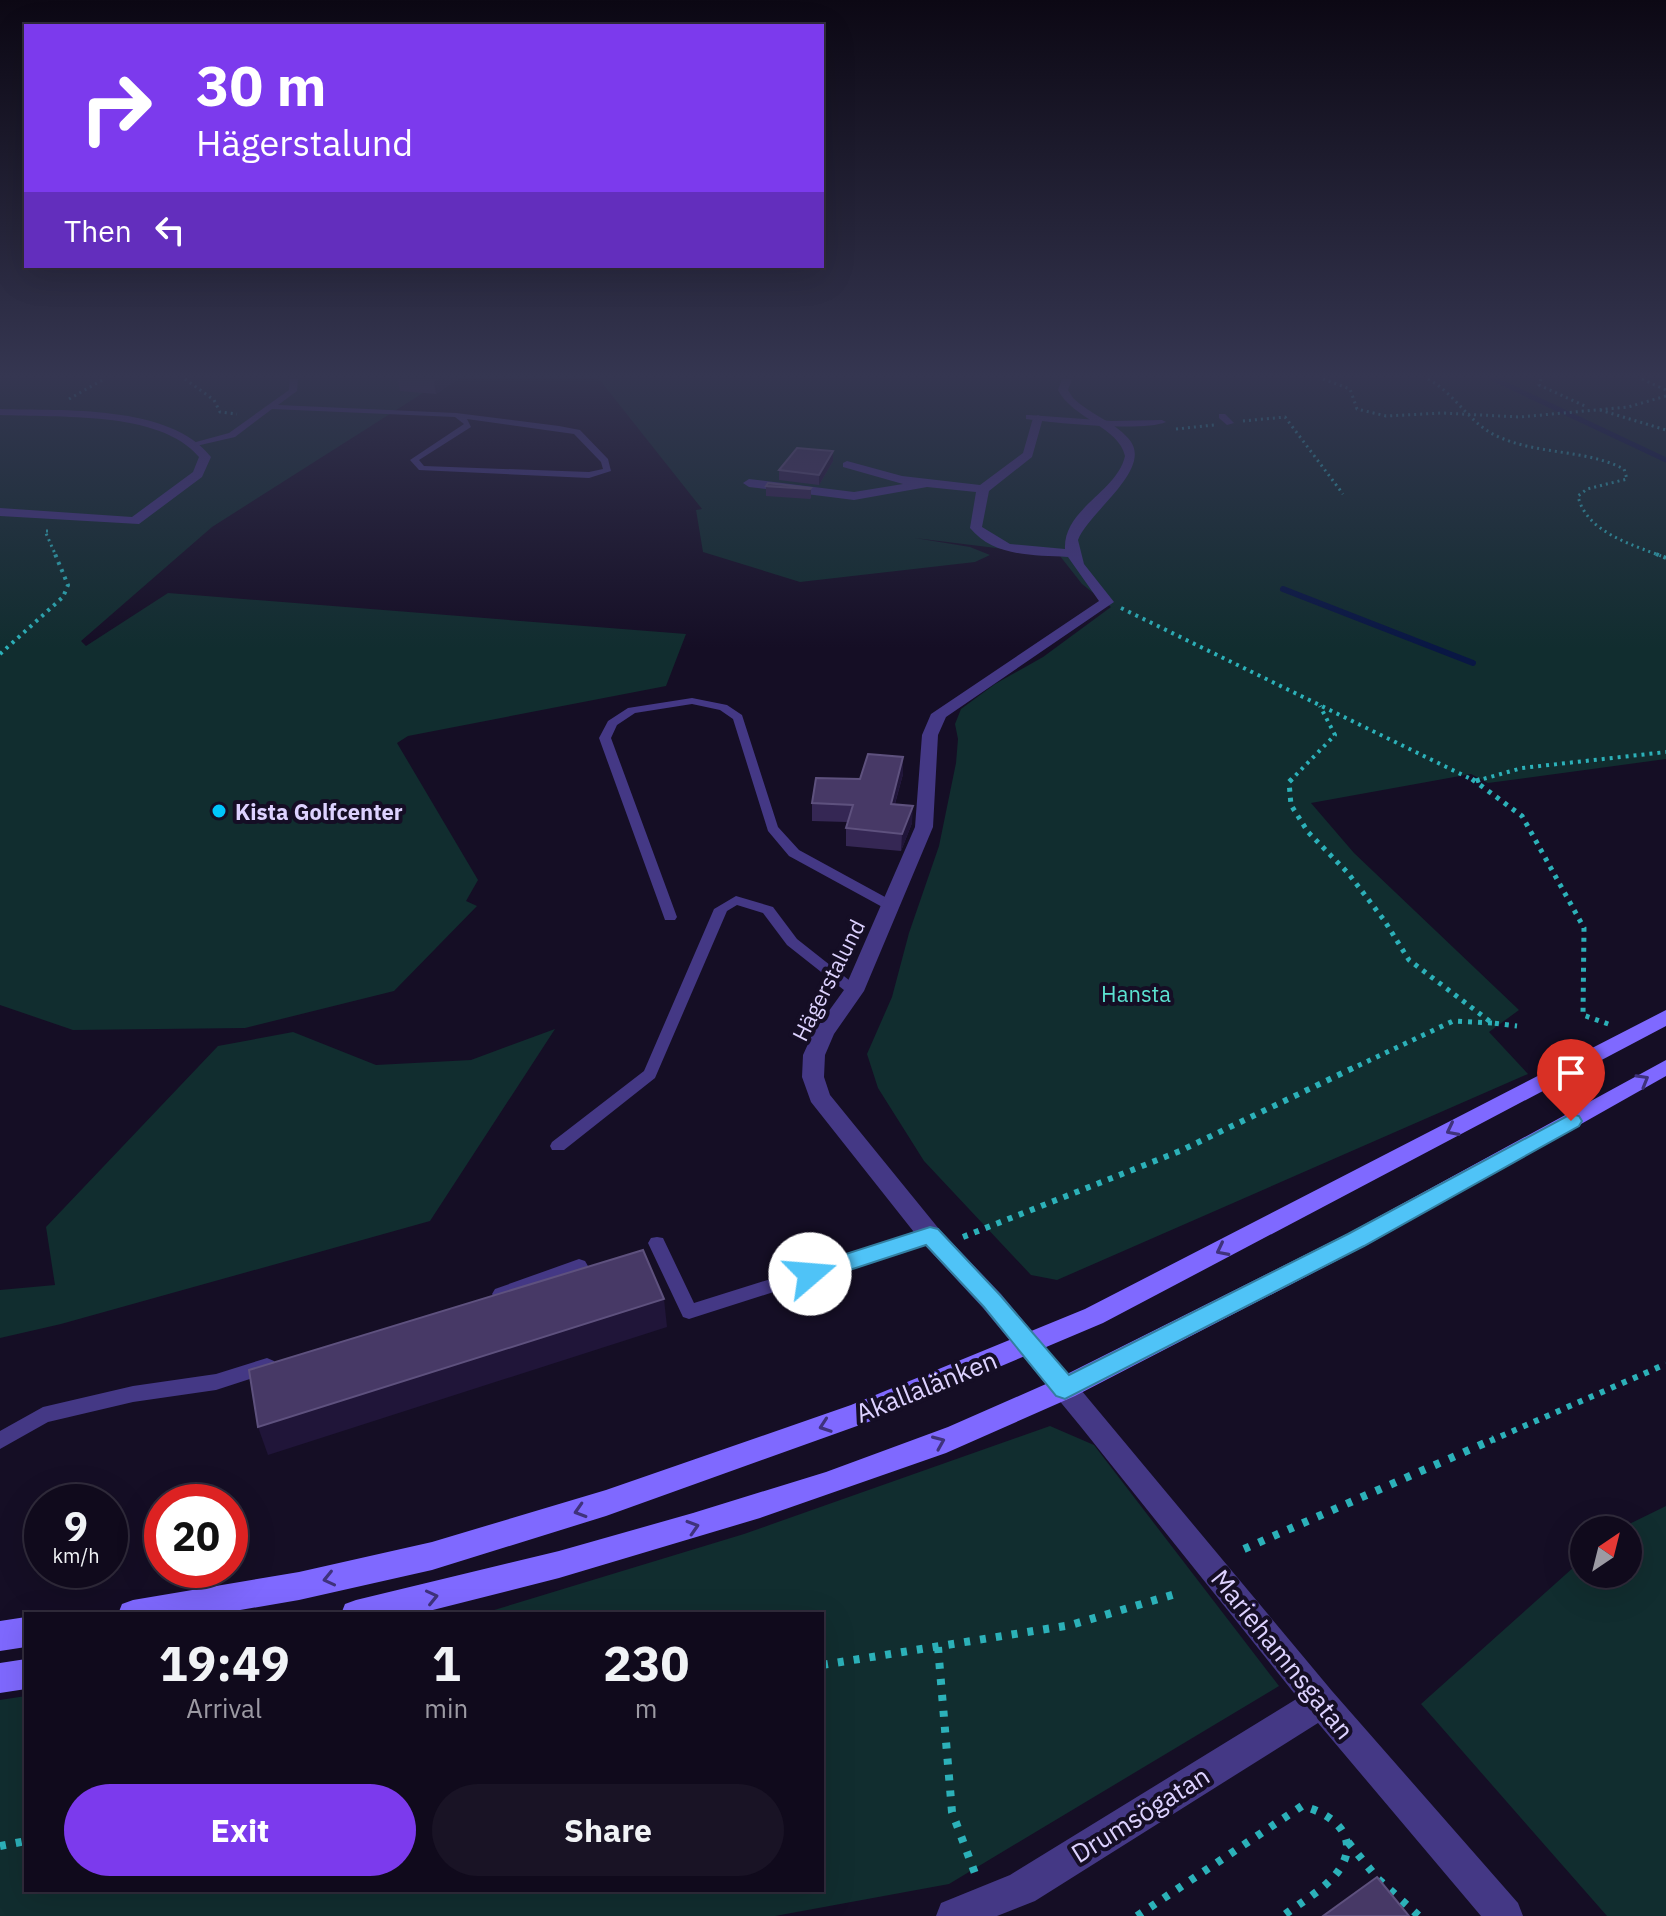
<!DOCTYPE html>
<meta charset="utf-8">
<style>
body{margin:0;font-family:"IBM Plex Sans",sans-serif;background:#191325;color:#f1f3f6;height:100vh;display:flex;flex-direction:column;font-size:30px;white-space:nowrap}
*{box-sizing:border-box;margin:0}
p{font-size:26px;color:#9c9aa3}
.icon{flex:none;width:44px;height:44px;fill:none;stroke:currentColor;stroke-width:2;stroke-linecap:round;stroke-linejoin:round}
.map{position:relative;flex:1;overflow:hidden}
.sheet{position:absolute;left:24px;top:1612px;width:800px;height:280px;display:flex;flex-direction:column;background:#100a1c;border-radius:0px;box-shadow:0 8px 32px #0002,0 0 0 2px #302b3b}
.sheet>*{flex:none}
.banner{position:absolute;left:24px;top:24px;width:800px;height:244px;border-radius:0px;box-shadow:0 8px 32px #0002,0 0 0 2px #302b3b;background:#7c3aed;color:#fff;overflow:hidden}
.needle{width:52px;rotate:35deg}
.controls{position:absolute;left:1570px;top:1516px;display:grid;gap:16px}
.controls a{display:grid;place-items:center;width:72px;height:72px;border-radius:50%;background:#100a1c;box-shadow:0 8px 32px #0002,0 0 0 2px #302b3b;font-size:40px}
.speed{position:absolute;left:24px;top:1484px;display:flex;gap:16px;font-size:40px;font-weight:700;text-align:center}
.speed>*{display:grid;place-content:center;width:104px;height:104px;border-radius:50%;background:#100a1c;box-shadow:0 8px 32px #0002,0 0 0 2px #302b3b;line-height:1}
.speed small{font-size:20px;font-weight:400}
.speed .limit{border:12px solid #d22;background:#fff;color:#111}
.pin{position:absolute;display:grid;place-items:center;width:68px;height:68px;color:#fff;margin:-82px -34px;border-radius:50% 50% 50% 0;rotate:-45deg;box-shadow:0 0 8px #0007}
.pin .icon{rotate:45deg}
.me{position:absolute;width:88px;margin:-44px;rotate:72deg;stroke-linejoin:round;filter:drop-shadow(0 0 6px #0008)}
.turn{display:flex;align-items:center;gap:28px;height:168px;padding:0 40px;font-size:36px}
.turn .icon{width:104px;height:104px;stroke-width:2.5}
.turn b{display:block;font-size:56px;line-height:68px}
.then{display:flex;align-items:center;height:76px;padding:0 40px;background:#0003;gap:16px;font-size:30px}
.eta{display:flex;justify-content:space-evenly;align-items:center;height:136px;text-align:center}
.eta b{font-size:48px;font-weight:800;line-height:56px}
.button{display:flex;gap:16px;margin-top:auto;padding:16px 40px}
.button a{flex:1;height:92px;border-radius:48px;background:#7c3aed;color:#fff;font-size:32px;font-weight:800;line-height:92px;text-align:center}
.button a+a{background:#191325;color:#f1f3f6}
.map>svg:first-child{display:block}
</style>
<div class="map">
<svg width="1666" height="1916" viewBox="0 0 1666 1916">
<rect width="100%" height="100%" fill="#150e25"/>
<g fill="#112d2f">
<polygon points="0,379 445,379 212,527 81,641 86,646 168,593 686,634 666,686 408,736 397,743 478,880 466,901 477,906 394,991 245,1028 73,1030 0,1005"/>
<polygon points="599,379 1666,379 1666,759 1488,783 1471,774 1311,803 1354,853 1519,1010 1489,1032 1528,1074 1057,1280 1031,1275 924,1161 878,1088 867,1054 892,997 909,933 939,846 956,763 958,739 955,724 961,709 995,684 1043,657 1111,607 1082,584 1060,556 915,538 970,547 990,555 975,562 800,582 703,552 696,510 702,509"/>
<polygon points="555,1029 430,1221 61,1324 0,1338 0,1290 55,1285 46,1227 218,1046 293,1032 376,1065 471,1060"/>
<polygon points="1050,1426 1094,1445 1279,1686 949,1884 775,1916 0,1916 0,1700 26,1696 26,1890 822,1890 822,1614 481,1614 744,1534"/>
<polygon points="1666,1506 1666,1916 1607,1916 1421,1704 1584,1558 1584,1574 1628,1574 1628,1530 1617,1530"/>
</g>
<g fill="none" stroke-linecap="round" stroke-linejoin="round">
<polyline stroke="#091744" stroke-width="5" points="1494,379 1666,460"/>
<polyline stroke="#091744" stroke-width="6" points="1283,589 1473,663"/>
<g stroke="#2cb1b9" stroke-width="3" stroke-dasharray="2 4" stroke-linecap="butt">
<polyline points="185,379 214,400 220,412 237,414"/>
<polyline points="1323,379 1350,389 1357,409 1386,416 1442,413 1520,417 1628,407 1666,396"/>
<path d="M 1428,379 C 1456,394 1470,425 1499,437 C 1539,455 1585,449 1624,469 L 1627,479 L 1587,489 L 1578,496 C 1586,532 1631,544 1661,556"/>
<polyline points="1541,379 1539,385 1587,407"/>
<polyline points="1642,379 1666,390"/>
<polyline points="69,399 104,379"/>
<polyline points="1600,410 1666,430"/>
<polyline points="1243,421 1285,417 1343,494"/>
<polyline points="1176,429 1214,425"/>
<polyline points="48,531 45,531 56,556"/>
</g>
<g stroke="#2cb1b9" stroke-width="4" stroke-dasharray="3 5" stroke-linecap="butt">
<polyline points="1656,554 1666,558"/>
<polyline points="1121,608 1475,781"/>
<polyline points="0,654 63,597 68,585 55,554"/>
<polyline points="1290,781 1335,735 1320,706"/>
<polyline points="1476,781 1522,768 1666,752"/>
</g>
<g stroke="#2cb1b9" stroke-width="5" stroke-dasharray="4 6" stroke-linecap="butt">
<polyline points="1292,779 1289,782 1291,805 1308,832 1348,873 1384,920 1409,960 1492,1023 1517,1026"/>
<polyline points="1472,779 1522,816 1584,928 1583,1015 1611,1025"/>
<polyline points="1476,781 1482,779"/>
<polyline points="1349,1070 1453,1021 1492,1023"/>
</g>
<g stroke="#2cb1b9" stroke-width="6" stroke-dasharray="5 7" stroke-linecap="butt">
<polyline points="963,1237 1180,1151 1353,1068"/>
<polyline points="1490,1441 1666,1364"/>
</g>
<g stroke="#2cb1b9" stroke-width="8" stroke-dasharray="6 10" stroke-linecap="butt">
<polyline points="1244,1549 1494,1439"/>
<polyline points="938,1647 952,1812 976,1876"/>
<polyline points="822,1665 1071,1625 1182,1592"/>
<polyline points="1348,1842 1378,1879 1419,1916"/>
<polyline points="0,1846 26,1841"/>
<path d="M 1137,1916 L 1302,1806 C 1331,1813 1360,1835 1341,1867 C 1329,1887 1301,1902 1283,1916"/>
</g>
<g fill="#443885" fill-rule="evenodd">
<path d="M 290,379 L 298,379 L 297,391 L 278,405 L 456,413 L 559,426 L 580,430 L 608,459 L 611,471 L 589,478 L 419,470 L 410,460 L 464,424 L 455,417 L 272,409 L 235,437 L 196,446 L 196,442 L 229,433 L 289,390 ZM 467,419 L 574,434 L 601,462 L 603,469 L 589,472 L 424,466 L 419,460 L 471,427 Z"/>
<polygon points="1219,414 1225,414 1234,423 1227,425 1219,418"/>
<path d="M 1029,415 L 1112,421 L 1162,420 L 1166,422 C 1143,432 1054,423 1026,419 L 1026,415 Z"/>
<polygon points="692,698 727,705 742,715 778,827 799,850 896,903 898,906 896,909 886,909 789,856 768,831 733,719 720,710 692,704 635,713 617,725 611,738 677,917 675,920 665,920 599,738 608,721 628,708"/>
<polygon points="736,896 773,907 797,939 859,988 861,991 859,994 849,994 787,945 763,913 737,905 727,911 655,1078 564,1150 552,1150 550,1146 552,1142 644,1071 714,909"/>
<polygon points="930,1229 936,1230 939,1235 936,1240 689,1319 683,1317 648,1243 651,1238 657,1237 663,1238 694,1303"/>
<polygon points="579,1259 585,1261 588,1266 585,1271 501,1301 495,1299 492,1294 495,1289"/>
<polygon points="267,1358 274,1361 276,1366 274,1371 216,1390 133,1402 48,1422 0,1449 0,1431 43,1407 133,1386 216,1374"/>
</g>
<g fill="#443885" fill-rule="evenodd">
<path d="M 1062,379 L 1072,379 L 1068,390 L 1073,398 C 1089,414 1113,421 1128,438 C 1156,468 1089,511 1078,540 L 1084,564 L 1114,602 L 946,717 L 938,735 L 933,827 L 864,991 L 834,1034 L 825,1055 L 824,1077 L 830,1095 L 939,1229 L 1001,1294 L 1332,1691 L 1518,1903 L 1523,1916 L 1481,1916 L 1318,1723 L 1035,1901 L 997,1916 L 936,1916 L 941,1903 L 1010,1875 L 1298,1698 L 1081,1427 L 983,1308 L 921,1241 L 811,1102 L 802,1077 L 803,1055 L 813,1033 L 844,990 L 915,827 L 922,735 L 931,714 L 1099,601 L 1068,557 C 1033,555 994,557 970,528 L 976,492 L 927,487 L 854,500 L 749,487 L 743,483 L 749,479 L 854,492 L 903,484 L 843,467 L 843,463 L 847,461 L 902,476 L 980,485 L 1023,453 L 1033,418 L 1038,415 L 1043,418 L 1032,457 L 989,491 L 982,527 L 1010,544 L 1065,549 C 1063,509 1117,492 1125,456 C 1119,427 1073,419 1058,390 Z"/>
<path d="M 0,409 C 62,411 170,404 211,457 L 202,477 L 139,524 L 0,516 L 0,508 L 132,517 L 193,472 L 199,457 C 160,410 57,418 0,415 Z"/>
</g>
<g fill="#7f69ff" fill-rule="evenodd">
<polygon points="1666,1010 1666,1026 1103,1323 871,1421 606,1516 432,1570 299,1600 217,1614 118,1614 122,1604 133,1600 299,1572 432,1542 606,1490 851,1405 1085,1309"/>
<polygon points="1666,1060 1666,1076 1365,1246 1075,1396 946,1453 760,1518 559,1578 417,1614 341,1614 345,1604 356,1600 559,1551 693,1513 826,1472 948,1427 1055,1380 1347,1234"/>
<polygon points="26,1617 26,1647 0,1651 0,1621"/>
<polygon points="26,1659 26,1689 0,1693 0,1663"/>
</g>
</g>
<g fill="#352754">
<polygon points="398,379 458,379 436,394 400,391"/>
<polygon points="833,461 819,485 779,480 779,470"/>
<polygon points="766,486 811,488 811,498 810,499 766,496"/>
<polygon points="903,774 895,804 912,823 901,851 846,846 846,828 847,822 812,821 812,803 860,779"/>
</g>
<g fill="#201539">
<polygon points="437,379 458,379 436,394 434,381"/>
<polygon points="833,451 833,461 819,485 819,475"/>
<polygon points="903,757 903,774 890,821 891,804"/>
<polygon points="913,806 912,823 901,851 902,834"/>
<polygon points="664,1299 667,1327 268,1455 258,1427"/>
</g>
<g fill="#473966" stroke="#5e517e" stroke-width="2">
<polygon points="797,448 833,451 819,475 779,470"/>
<polygon points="768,483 811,488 810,489 766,486"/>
<polygon points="868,754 903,757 891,804 913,806 902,834 846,828 853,805 812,803 816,778 860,779"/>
<polygon points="643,1250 664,1299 258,1427 249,1370"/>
<polygon points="1377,1877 1409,1916 1323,1916"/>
</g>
<defs><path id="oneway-chevron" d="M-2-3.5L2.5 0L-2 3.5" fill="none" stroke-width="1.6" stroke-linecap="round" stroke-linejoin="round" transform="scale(2)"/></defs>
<g stroke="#3f327c">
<use href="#oneway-chevron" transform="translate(1643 1080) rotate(-30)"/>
<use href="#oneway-chevron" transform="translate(1452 1130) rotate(153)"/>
<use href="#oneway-chevron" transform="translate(1222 1250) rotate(153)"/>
<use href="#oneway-chevron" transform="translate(825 1426) rotate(161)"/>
<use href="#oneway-chevron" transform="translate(939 1442) rotate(-23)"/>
<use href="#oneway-chevron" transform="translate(580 1511) rotate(163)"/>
<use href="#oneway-chevron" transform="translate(693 1527) rotate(-17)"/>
<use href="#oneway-chevron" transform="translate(329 1579) rotate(167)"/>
<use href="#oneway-chevron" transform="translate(432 1597) rotate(-13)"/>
</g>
<linearGradient id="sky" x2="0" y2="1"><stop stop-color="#0c0814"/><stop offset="0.58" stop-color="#353651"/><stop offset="1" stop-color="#353651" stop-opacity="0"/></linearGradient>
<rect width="1666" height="648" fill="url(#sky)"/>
<polygon fill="#4fc3f7" stroke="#337fa1" stroke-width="2" points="1571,1114 1579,1116 1582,1121 1579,1126 1364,1246 1065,1399 1056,1396 984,1307 926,1245 810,1283 802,1280 798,1274 802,1268 930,1227 938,1229 1000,1295 1069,1375 1348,1234"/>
<circle fill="#00c6fd" stroke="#150e25" stroke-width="3" cx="219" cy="811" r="8"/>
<g text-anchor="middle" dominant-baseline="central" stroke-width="8" stroke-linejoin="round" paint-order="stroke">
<g font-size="22" font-weight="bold" fill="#ddd2ff" stroke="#150e25" text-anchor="start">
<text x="235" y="811">Kista Golfcenter</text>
</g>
<g font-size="22" fill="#ddd2ff" stroke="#150e25">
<text transform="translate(828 980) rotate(-63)">Hägerstalund</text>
</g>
<g font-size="22" fill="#5be2d1" stroke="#150e25">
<text x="1136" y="993">Hansta</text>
</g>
<g font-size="26" fill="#ddd2ff" stroke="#150e25">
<text transform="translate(926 1386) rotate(-22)">Akallalänken</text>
<text transform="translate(1283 1654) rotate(51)">Mariehamnsgatan</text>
<text transform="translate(1140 1814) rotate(-32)">Drumsögatan</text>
</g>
</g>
</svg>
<div class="controls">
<a><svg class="needle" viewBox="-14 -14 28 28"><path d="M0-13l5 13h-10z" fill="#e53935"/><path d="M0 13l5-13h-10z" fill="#9c9aa3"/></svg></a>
</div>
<div class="speed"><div>9<small>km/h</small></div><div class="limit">20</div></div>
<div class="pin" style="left:1571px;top:1121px;background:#d93025"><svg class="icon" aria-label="arrive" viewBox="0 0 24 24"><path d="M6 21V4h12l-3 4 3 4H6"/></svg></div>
<svg class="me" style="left:810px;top:1274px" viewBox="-20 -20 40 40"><circle r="19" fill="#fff"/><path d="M0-13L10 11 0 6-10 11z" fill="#4fc3f7"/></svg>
<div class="banner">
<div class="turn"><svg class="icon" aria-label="right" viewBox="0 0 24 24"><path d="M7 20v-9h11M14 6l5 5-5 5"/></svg><div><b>30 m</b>Hägerstalund</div></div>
<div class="then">Then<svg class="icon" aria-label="left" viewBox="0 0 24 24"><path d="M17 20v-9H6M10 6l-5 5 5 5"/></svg></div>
</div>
<section class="sheet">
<div class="eta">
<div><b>19:49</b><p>Arrival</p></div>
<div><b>1</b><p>min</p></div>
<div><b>230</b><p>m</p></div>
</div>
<div class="button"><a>Exit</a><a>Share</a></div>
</section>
</div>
